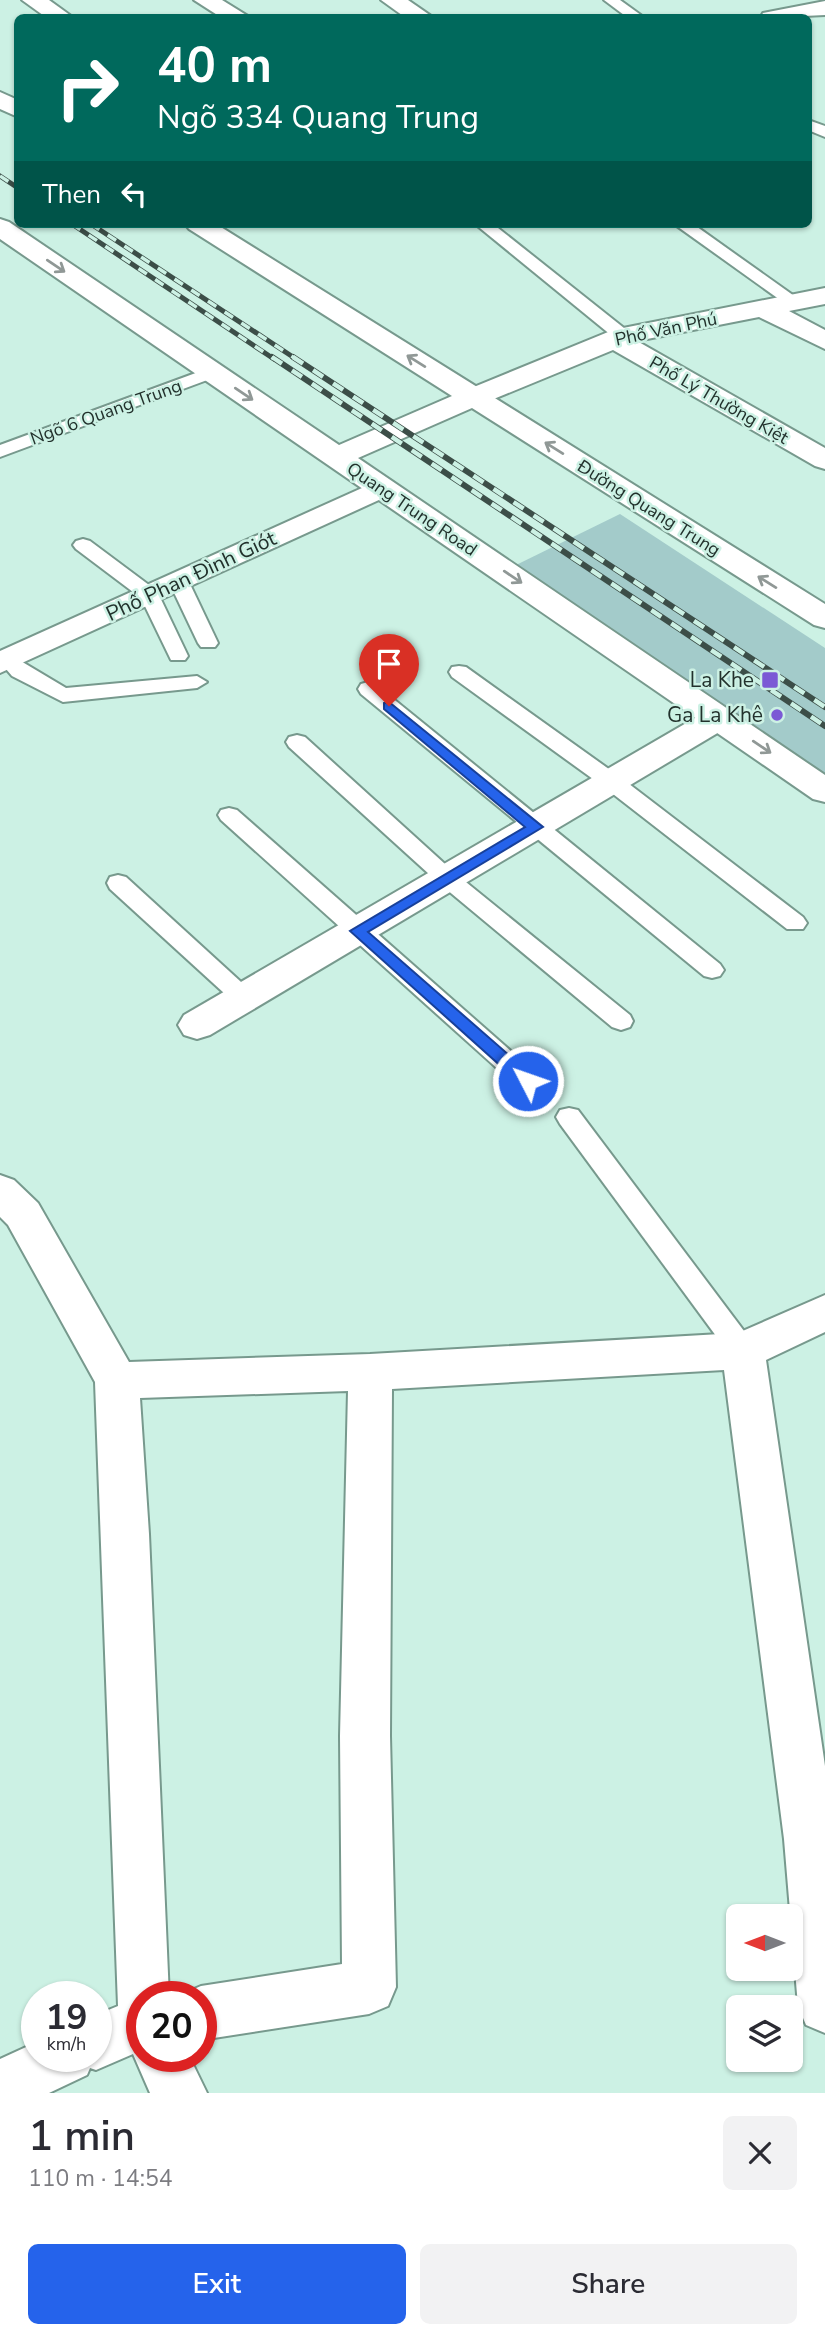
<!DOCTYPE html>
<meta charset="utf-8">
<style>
body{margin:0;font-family:"Nunito Sans",sans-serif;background:#f2f2f3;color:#2b2b33;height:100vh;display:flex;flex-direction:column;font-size:26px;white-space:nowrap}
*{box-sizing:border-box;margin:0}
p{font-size:23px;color:#7c7c81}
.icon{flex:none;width:38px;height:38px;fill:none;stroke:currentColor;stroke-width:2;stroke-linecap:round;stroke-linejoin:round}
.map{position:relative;height:2093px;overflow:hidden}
.details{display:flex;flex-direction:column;background:#fff;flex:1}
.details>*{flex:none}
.hud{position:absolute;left:14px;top:14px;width:798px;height:214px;border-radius:10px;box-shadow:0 2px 5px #0004;background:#00695c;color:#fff;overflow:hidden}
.needle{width:46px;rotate:270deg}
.fabs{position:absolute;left:726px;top:1904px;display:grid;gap:14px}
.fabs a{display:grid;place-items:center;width:77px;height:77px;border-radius:10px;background:#fff;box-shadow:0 2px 5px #0004;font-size:35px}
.speed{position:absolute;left:21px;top:1981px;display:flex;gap:14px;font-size:35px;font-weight:700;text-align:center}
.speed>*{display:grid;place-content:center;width:91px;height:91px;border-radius:50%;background:#fff;box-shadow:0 2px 5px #0004;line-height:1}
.speed small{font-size:18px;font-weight:400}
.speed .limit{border:10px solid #d22;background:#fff;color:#111}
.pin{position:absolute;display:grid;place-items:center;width:60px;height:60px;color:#fff;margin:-72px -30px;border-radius:50% 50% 50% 0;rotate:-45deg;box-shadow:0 0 7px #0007}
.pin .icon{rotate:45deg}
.me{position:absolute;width:77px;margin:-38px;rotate:311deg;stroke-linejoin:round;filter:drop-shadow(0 0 5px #0008)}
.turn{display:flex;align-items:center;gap:24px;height:147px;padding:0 28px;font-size:32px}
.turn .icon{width:91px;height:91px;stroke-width:2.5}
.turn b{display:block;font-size:49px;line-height:60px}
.then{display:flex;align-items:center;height:66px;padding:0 28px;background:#0003;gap:14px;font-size:26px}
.round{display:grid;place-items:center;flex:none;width:74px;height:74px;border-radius:10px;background:#f2f2f3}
.overview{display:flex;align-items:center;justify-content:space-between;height:119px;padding:0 28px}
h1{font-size:42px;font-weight:600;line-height:52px}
.cta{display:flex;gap:14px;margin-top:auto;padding:14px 28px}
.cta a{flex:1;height:80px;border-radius:10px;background:#2563eb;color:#fff;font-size:28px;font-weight:600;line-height:80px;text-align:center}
.cta a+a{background:#f2f2f3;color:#2b2b33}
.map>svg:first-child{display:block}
</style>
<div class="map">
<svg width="825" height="2093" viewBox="0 0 825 2093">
<rect width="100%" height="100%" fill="#ccf1e4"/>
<polygon fill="#a3cbca" points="620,514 825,648 825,783 514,566"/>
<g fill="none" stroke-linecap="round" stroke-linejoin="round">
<defs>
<g id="lane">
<polygon points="604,0 620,0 645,18 628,18"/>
<polygon points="808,120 825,126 825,137 808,130"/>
<polygon points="475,224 493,224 629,332 632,336 629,340 617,340"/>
<polygon points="674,224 693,224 804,303 802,307 790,307"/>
<polygon points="212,367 221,372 218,376 0,457 0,445"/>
<polygon points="83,539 90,541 157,591 188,656 185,660 171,660 141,598 76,549 73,545 76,541"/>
<polygon points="179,576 189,582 218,643 215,647 201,647 198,643 169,582"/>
<polygon points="9,654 66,688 197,676 207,682 197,688 63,702 12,676 0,662 2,656"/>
<polygon points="459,666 466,667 620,777 803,917 807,923 803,929 787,929 604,787 452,677 449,672 452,667"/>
<polygon points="368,682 375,684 720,964 724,970 720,976 712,978 704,976 361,694 358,689 361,684"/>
<polygon points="297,735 305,737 456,874 630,1015 633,1021 630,1027 621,1030 612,1027 440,884 289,747 286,742 289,737"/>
<polygon points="229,808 237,810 537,1074 540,1081 537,1088 528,1090 519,1088 221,820 218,815 221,810"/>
<polygon points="118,875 126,877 252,992 256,998 252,1004 244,1007 236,1004 110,889 107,883 110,877"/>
<polygon points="569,1108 578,1110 753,1343 757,1351 753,1359 743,1362 733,1359 560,1124 556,1117 560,1110"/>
</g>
<g id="street">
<polygon points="22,0 49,0 74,18 47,18"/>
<polygon points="194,0 222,0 251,18 222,18"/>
<polygon points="381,0 408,0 434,18 406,18"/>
<polygon points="825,1 825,15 760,18 763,13"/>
<polygon points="825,288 825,304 789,311 825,330 825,349 759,317 637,341 825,448 825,469 815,466 613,350 484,403 474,405 464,403 460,397 464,391 613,330"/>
<polygon points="382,479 392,482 397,488 392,494 0,673 0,651"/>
<polygon points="719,707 731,711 736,718 731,725 210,1035 197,1039 184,1035 178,1025 184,1015 707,711"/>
<polygon points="0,1175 14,1180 38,1203 129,1362 370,1354 738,1333 825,1295 825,1332 766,1360 825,1766 825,2033 806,2025 798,2006 784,1839 724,1370 392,1389 390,1736 396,1987 388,2006 369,2014 201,2040 201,1997 181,1997 182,1994 201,1986 342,1964 340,1736 348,1391 140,1398 149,1534 169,1997 142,1997 142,2056 189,2056 207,2093 150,2093 133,2054 96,2070 90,2068 87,2075 49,2093 0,2093 0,2059 37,2042 37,2056 96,2056 96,2015 118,2006 95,1382 8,1225 0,1217"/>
</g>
<g id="highway">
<polygon points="0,92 18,100 18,117 0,109"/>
<polygon points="0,219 9,222 339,445 452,396 189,229 185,224 216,224 825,604 825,628 814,625 472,408 358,458 825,775 825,802 813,799 0,239"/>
</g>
</defs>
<use href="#lane" stroke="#77998d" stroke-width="4"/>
<use href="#street" stroke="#77998d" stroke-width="4"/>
<use href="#highway" stroke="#77998d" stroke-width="4"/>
<use href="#lane" fill="#fff" fill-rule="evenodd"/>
<use href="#street" fill="#fff" fill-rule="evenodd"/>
<use href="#highway" fill="#fff" fill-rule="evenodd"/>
<defs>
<g id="rail-far1">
<polyline points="0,176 18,188"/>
<polyline points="72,224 274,359"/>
<polyline points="91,224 296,359"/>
</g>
<g id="rail">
<polyline points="272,357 825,726"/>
<polyline points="293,357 825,707"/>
</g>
</defs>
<use href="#rail-far1" stroke="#3c4e48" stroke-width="5"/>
<use href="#rail" stroke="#3c4e48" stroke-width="6"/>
<use href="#rail-far1" stroke="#ccf1e4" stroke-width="3.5" stroke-dasharray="10" stroke-linecap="butt"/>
<use href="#rail" stroke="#ccf1e4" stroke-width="4.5" stroke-dasharray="12" stroke-linecap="butt"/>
</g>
<defs><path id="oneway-shaft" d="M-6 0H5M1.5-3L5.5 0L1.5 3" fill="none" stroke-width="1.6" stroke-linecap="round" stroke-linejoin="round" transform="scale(1.75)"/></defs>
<g stroke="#909896">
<use href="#oneway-shaft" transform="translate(56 266) rotate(34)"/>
<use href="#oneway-shaft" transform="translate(416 361) rotate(-148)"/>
<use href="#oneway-shaft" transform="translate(244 394) rotate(34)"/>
<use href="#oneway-shaft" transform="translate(554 448) rotate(-148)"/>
<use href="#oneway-shaft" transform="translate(513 577) rotate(34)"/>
<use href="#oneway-shaft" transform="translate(767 582) rotate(-148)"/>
<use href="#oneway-shaft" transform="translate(762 747) rotate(34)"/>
</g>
<polygon fill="#2563eb" stroke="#184099" stroke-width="2" points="389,702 543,827 368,932 534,1077 534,1086 523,1086 350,931 525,827 384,709 384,703"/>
<g fill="#7b5ad5" stroke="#ccf1e4" stroke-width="2.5">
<rect x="761" y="671" width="18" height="18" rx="3.5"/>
<circle cx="777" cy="715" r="7"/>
</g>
<g text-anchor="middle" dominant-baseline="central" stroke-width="5" stroke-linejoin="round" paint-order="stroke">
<g font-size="18" fill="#22312c" stroke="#ccf1e4">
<text transform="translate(666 329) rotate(-12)">Phố Văn Phú</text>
<text transform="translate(719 400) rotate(30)">Phố Lý Thường Kiệt</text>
<text transform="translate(106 412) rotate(-20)">Ngõ 6 Quang Trung</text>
<text transform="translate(649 508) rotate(32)">Đường Quang Trung</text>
<text transform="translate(412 509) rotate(34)">Quang Trung Road</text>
</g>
<g font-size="21" fill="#22312c" stroke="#ccf1e4">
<text transform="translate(191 576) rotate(-25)">Phố Phan Đình Giót</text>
</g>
<g font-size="21" fill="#22312c" stroke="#ccf1e4" text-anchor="end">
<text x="754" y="680">La Khe</text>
<text x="763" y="715">Ga La Khê</text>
</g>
</g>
</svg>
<div class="fabs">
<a><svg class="needle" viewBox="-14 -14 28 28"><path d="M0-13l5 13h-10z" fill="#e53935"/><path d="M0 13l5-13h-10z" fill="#7c7c81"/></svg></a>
<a><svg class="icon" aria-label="layers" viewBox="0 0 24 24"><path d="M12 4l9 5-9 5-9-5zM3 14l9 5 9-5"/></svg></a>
</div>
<div class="speed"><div>19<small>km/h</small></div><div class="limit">20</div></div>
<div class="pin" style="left:389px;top:706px;background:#d93025"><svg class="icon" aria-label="arrive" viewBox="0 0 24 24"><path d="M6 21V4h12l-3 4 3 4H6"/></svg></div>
<svg class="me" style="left:528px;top:1081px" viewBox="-20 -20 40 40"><circle r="17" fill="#2563eb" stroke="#fff" stroke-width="3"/><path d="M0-11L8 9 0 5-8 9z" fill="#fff"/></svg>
<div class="hud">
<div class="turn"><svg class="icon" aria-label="right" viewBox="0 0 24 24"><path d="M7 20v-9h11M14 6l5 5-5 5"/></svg><div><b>40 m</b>Ngõ 334 Quang Trung</div></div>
<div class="then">Then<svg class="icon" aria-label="left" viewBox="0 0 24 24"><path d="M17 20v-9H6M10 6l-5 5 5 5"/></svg></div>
</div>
</div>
<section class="details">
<div class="overview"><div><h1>1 min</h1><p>110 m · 14:54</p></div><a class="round"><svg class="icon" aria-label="close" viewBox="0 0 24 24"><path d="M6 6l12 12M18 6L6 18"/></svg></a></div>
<div class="cta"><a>Exit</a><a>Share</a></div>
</section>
